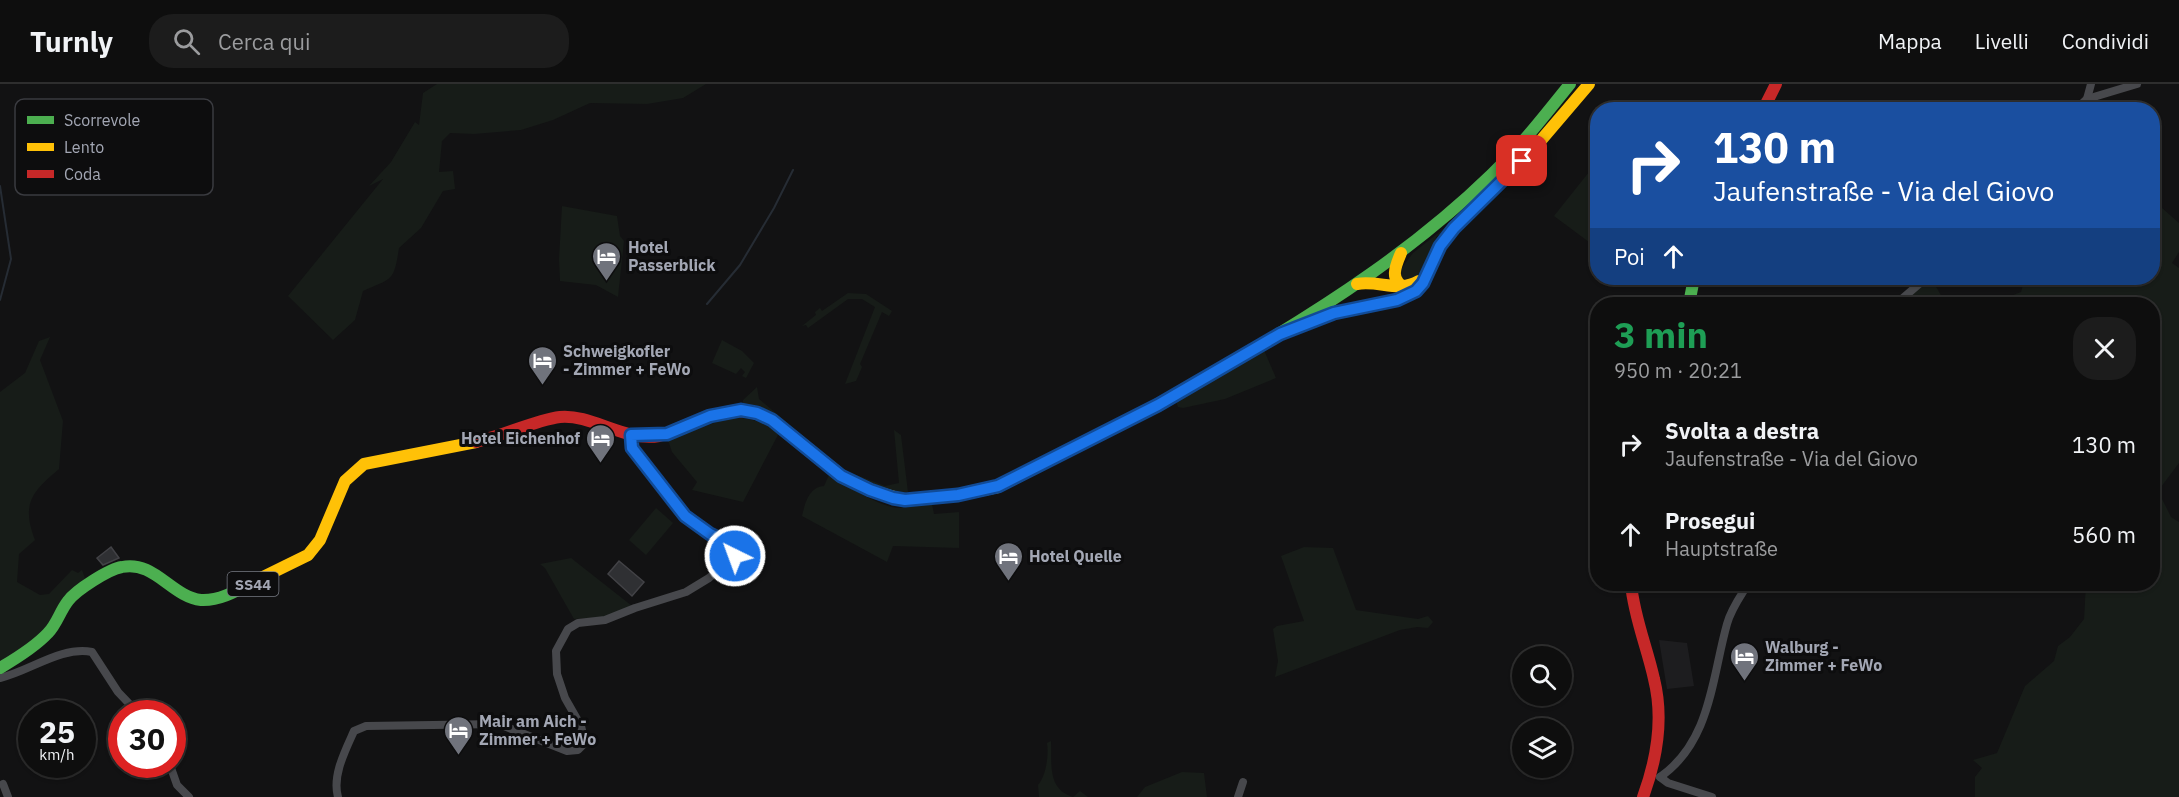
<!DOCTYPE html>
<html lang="it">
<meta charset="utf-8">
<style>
body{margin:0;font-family:"IBM Plex Sans",sans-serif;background:#1c1c1c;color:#f1f3f6;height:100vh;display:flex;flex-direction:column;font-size:22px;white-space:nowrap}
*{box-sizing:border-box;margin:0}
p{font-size:20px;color:#9b9c9e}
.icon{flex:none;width:33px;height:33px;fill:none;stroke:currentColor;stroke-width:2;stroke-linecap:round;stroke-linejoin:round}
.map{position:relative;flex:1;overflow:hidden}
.drawer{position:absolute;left:1590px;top:213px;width:570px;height:294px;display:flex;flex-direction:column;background:#0e0e0e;border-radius:24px;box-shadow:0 2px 4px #0004,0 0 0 2px #2e2e2e}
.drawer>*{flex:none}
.guide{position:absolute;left:1590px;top:18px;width:570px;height:183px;border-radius:24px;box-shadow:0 2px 4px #0004,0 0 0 2px #2e2e2e;background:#1a4fa0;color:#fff;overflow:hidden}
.fabs{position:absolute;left:1512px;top:562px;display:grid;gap:12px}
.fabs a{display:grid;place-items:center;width:60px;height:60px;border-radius:50%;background:#0e0e0e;box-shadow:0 2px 4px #0004,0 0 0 2px #2e2e2e;font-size:30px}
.speed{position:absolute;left:18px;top:616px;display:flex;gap:12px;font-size:30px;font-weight:700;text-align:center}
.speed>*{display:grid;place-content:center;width:78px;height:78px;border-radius:50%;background:#0e0e0e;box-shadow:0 2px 4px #0004,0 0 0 2px #2e2e2e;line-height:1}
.speed small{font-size:15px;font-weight:400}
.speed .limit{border:9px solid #d22;background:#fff;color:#111}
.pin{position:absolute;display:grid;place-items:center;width:51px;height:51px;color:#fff;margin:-26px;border-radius:12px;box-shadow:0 3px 9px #0006}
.me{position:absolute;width:66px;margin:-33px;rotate:318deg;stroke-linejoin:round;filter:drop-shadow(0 0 4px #0008)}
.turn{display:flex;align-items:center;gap:21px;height:126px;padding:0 24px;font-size:27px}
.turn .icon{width:78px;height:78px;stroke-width:2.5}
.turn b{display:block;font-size:42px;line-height:51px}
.then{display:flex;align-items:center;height:57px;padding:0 24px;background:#0003;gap:12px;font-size:22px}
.round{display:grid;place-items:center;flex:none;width:63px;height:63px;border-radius:24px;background:#1c1c1c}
.head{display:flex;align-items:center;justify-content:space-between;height:102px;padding:0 24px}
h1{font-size:36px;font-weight:700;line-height:45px;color:#1e9e55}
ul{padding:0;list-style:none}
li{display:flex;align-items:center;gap:18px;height:90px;padding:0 24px}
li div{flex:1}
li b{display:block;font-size:22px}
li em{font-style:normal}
header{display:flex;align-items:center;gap:36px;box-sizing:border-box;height:84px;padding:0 30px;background:#0e0e0e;border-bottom:2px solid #2e2e2e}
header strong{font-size:28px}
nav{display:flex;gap:33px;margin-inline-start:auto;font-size:21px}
.search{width:420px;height:54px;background:#1c1c1c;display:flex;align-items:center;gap:15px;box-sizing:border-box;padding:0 21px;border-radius:24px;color:#9b9c9e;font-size:22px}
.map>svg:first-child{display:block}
</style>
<header>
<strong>Turnly</strong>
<div class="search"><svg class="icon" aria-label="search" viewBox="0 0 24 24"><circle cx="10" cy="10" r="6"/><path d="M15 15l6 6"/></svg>Cerca qui</div>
<nav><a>Mappa</a><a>Livelli</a><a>Condividi</a></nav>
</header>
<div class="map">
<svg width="2179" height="713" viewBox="0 0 2179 713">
<rect width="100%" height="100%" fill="#121213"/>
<polygon fill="#1d1d1f" points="1659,556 1687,559 1694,602 1667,605"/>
<g fill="#171c18">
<path d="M 437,0 L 706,0 L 683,14 L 647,20 L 590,19 L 553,36 L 521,46 L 474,50 L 450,49 L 442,57 L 439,88 L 453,87 L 455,105 L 443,107 L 421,144 L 399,164 C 394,197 393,194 363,207 L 355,236 L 333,256 L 288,212 L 383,95 L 369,102 L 391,78 L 415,38 L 419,41 L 423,9 Z"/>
<polygon points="1597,78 1597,164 1554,132"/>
<polygon points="2153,116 2179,139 2179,168 2172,179 2179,184 2179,379 2158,407 2171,433 2179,438 2179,713 1975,713 1975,693 1982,684 1973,676 1997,669 2025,602 2054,577 2058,562 2070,553 2084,535 2086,500 2152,500 2152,220 1990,220 2021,208 2025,194 2152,194"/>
<polygon points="562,122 617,132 620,152 624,157 618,213 596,201 560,197 559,175"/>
<polygon points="1447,142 1443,150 1437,152 1417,195 1401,197 1398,189 1413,169"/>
<polygon points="1931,194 1946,220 1907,220 1903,218"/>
<polygon points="848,209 866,210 892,227 889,232 882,228 860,280 862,283 856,297 845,300 875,223 862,215 848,215 808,244 806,241 802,242 816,231 815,228 820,224 822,227"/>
<path d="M 50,253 L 40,276 L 63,337 L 59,385 C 32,408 21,419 35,456 L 19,470 L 17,498 L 40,511 L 49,510 L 72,486 L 78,489 L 82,486 L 86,497 L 56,538 L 2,579 L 0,575 L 0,308 L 25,289 L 39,257 Z"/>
<polygon points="722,256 742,267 754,279 746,294 742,292 745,288 741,284 736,290 712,279"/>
<polygon points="1264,266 1276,294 1225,315 1183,324 1178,323 1176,318"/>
<path d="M 757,303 L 759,315 L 844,386 L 885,402 L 899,399 L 894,346 L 901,351 L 908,408 C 869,415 777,343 743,321 L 743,316 Z"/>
<path d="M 730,333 C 750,334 762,337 779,349 L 743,418 L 692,406 L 697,398 L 672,368 L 668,356 Z"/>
<path d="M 829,391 C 842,400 886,426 901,424 C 910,423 922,420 932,420 L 934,430 L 959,428 L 959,464 L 893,462 L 887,478 L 802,432 C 805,419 809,403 824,402 Z"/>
<polygon points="656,424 673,439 646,471 629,456"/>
<polygon points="1304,463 1333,464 1356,526 1418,535 1428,532 1433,538 1428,544 1417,543 1400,546 1275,593 1278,577 1273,545 1277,542 1304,537 1281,472"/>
<polygon points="571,474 632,522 607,533 574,535 545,484 540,480"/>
<path d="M 1051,657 C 1052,680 1047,705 1073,713 L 1080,707 L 1088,713 L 1039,713 L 1038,701 C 1046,692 1049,671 1047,659 Z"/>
<polygon points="1182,688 1204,689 1207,713 1137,713 1145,703"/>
</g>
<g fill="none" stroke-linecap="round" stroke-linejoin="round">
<g stroke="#262c34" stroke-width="2">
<polyline points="0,102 11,175 0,216"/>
<polyline points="707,220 740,181 774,124 793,86"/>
</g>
</g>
<g fill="#2f3033" stroke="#424246" stroke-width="1.5">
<polygon points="111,463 119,474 103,481 97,474"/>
<polygon points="619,477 644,498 632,512 608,490"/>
</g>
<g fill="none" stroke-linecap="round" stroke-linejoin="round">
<g stroke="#47484c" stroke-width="8">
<polyline points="2087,15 2137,0"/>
<polyline points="2075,26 2087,15 2091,0"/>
<polyline points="1896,220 1926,194"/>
<path d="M 0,594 C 30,587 61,562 92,568 L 118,608 L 139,630"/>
<polyline points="170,681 177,701 189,713"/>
<path d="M 1660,693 C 1711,658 1712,593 1727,540 C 1731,525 1740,513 1748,500"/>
<polyline points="1660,693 1668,699 1712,713"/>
<polyline points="3,700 8,713"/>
<path d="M 338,713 C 332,692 345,667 354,647 L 366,642 L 499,640 L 567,667 L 578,666 L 585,659 L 581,642 L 565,614 L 557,590 L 556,567 L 568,545 L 578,539 L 605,536 L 635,524 L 686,508 L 709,494 L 734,472 L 731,460 L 710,450 L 685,432 L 632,364 L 631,351"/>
<polyline points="1238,713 1243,698"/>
</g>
<g stroke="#4caf50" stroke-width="12">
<polyline points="1689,220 1694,194"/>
<polyline points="1302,241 1334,229 1397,216 1416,207 1423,199 1440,162 1453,144 1531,68"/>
<path d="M 1135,333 C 1170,315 1204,294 1238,274 C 1329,221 1417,163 1492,90 C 1521,62 1545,31 1570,0"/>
<path d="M 0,584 C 17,574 35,563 48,549 C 57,540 60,527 68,517 C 76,506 109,485 122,483 C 154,476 172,513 201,516 C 218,517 235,508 249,500"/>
</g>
<g stroke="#ffc107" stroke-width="12">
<polyline points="1531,68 1589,0"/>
<path d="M 1401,169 C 1395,183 1389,196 1406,204"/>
<path d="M 1357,200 C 1379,196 1399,209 1419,197"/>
<polyline points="784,345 841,391 870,406 905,416 958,411 998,403 1135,333"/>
<polyline points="249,500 308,471 320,456 345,397 364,380 476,358"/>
</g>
<g stroke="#c62828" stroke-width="12">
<polyline points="1763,26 1776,0"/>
<path d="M 476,358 C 502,352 536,336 560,333 C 592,330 625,358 659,352 C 667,350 674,346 681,343 C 719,328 749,316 784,345"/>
<path d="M 1631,500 C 1634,533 1647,563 1654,595 C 1664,635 1657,675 1643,713"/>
</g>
</g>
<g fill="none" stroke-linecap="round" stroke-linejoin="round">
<defs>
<polyline id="route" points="735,472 731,460 710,450 685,432 632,364 631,351 667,350 710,332 741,326 757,329 772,336 841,392 870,406 893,414 905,416 958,411 998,402 1158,321 1280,250 1334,229 1397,216 1416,207 1423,199 1440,162 1454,144 1522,77"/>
</defs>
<use href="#route" stroke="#114b97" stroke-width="15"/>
<use href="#route" stroke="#1a73e8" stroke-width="10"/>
</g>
<defs>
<symbol id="hotel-pin" viewBox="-11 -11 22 30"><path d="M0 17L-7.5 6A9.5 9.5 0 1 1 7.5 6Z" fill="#70737c" stroke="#0d0d0e"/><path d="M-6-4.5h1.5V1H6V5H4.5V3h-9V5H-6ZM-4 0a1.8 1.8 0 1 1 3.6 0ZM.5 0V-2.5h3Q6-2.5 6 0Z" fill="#fff"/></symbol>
</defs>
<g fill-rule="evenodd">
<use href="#hotel-pin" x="590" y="156" width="33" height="45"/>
<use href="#hotel-pin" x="526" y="260" width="33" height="45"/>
<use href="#hotel-pin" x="584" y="338" width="33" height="45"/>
<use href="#hotel-pin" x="992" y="456" width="33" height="45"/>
<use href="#hotel-pin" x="1728" y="556" width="33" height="45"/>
<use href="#hotel-pin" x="442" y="630" width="33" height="45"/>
</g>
<g text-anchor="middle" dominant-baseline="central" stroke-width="6" stroke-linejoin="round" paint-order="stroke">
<rect fill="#0d0d0e" stroke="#767982" stroke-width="1.5" x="227.5" y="488" width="51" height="24" rx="4.5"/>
<g font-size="15" font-weight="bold" fill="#a3a7b4">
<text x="253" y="500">SS44</text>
</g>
<g font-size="16" font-weight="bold" fill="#a3a7b4" stroke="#0d0d0e" text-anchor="start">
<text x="628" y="163">Hotel<tspan x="628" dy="18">Passerblick</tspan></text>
<text x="563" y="267">Schweigkofler<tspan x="563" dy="18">- Zimmer + FeWo</tspan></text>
<text x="580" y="354" text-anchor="end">Hotel Eichenhof</text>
<text x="1029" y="472">Hotel Quelle</text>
<text x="1765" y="563">Walburg -<tspan x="1765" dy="18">Zimmer + FeWo</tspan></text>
<text x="479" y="637">Mair am Aich -<tspan x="479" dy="18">Zimmer + FeWo</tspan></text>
</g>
</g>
<rect x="15" y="15" width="198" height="96" rx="9" fill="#0d0d0e" stroke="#3a3b40" stroke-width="1.5"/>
<rect x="27" y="32" width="27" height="8" fill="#4caf50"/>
<rect x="27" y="59" width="27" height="8" fill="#ffc107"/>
<rect x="27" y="86" width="27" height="8" fill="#c62828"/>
<g font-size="16" fill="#a3a7b4">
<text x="64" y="42">Scorrevole</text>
<text x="64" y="69">Lento</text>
<text x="64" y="96">Coda</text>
</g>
</svg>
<div class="fabs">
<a><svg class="icon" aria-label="search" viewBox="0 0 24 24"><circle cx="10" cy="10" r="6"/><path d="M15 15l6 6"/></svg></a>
<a><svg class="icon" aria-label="layers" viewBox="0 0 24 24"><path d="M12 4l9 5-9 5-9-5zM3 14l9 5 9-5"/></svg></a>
</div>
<div class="speed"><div>25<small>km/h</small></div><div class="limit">30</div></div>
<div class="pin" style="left:1522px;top:77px;background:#d93025"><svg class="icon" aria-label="arrive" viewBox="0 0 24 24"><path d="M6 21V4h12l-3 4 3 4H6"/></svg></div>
<svg class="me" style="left:735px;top:472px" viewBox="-20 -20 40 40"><circle r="17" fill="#1a73e8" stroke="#fff" stroke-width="3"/><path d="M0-11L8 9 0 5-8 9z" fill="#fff"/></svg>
<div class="guide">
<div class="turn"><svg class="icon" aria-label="right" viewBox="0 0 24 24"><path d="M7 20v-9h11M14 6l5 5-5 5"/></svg><div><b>130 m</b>Jaufenstraße - Via del Giovo</div></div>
<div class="then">Poi<svg class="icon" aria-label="ahead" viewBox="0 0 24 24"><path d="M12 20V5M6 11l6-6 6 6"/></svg></div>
</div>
<section class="drawer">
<div class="head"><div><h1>3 min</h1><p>950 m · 20:21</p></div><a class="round"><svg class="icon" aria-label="close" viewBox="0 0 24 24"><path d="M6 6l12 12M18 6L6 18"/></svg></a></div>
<ul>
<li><svg class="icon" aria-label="right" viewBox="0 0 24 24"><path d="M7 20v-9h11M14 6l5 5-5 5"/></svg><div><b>Svolta a destra</b><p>Jaufenstraße - Via del Giovo</p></div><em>130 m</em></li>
<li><svg class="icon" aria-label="ahead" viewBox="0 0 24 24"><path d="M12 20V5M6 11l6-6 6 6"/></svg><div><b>Prosegui</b><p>Hauptstraße</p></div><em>560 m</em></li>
</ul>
</section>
</div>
